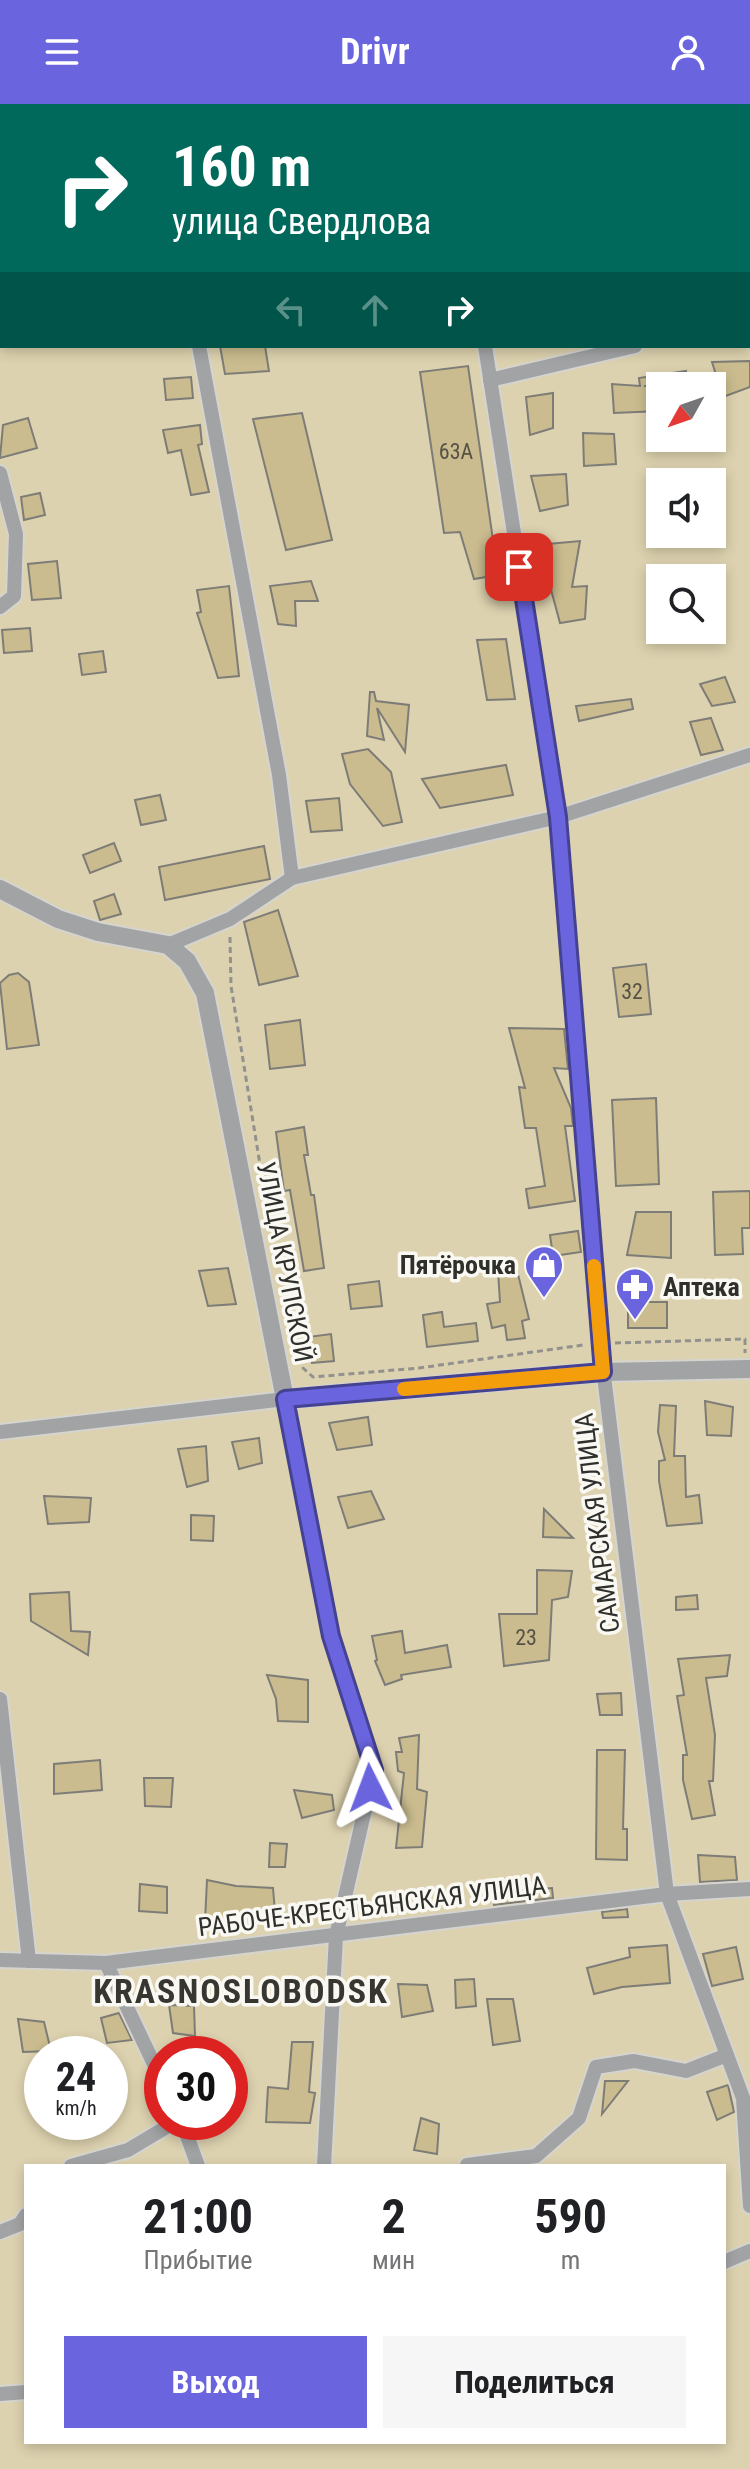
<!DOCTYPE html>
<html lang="ru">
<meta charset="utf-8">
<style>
body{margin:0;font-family:"Roboto Condensed",sans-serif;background:#f6f6f6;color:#202124;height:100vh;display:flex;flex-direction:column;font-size:30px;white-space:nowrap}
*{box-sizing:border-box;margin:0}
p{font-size:26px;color:#757577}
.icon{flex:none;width:44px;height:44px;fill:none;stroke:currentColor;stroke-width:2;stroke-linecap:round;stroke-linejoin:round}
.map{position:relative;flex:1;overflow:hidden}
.panel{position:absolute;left:24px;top:2060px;width:702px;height:280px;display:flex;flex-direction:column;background:#fff;border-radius:0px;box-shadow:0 4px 12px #0003}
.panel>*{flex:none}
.guide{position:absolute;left:0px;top:0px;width:750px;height:244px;box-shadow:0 4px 12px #0003;background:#00695c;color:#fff;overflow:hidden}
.needle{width:52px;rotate:230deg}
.controls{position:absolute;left:646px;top:268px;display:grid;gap:16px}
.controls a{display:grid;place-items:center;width:80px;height:80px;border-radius:0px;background:#fff;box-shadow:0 4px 12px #0003;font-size:40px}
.speed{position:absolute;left:24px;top:1932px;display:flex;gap:16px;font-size:40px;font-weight:700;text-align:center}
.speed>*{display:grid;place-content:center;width:104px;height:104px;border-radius:50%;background:#fff;box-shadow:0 4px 12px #0003;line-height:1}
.speed small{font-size:20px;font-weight:400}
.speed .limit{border:12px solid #d22;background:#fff;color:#111}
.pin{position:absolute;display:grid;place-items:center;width:68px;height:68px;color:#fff;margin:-34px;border-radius:16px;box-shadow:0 4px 12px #0006}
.me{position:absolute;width:88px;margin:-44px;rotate:357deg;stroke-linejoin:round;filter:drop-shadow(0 0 6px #0008)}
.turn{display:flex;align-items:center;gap:28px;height:168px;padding:0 40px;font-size:36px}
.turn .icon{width:104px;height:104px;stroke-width:2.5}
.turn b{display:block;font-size:56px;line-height:68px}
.lanes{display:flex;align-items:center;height:76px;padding:0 40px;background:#0003;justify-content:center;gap:40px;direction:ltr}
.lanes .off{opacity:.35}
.eta{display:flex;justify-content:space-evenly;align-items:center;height:136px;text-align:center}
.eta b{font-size:48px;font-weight:700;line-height:56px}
.action{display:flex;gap:16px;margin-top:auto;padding:16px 40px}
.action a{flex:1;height:92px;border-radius:0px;background:#6a65df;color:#fff;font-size:32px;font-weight:700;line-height:92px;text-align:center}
.action a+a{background:#f6f6f6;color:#202124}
header{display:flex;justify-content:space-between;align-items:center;height:104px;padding:0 40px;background:#6a65df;color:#fff;font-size:36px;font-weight:700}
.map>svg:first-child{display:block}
</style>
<header><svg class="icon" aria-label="menu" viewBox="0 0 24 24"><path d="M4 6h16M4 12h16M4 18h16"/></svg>Drivr<svg class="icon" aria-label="person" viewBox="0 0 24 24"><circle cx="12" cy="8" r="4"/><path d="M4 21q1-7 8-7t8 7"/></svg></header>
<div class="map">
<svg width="750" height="2365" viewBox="0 0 750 2365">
<rect width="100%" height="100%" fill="#faf8f2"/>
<path fill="#ddd2af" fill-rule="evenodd" d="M 0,0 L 750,0 L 750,2365 L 0,2365 ZM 2,2 L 748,2 L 748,242 L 2,242 ZM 660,282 L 712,282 L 712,334 L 660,334 ZM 660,378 L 712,378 L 712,430 L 660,430 ZM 660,474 L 712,474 L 712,526 L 660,526 ZM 42,1950 L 110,1950 L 110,2018 L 42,2018 ZM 162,1950 L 230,1950 L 230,2018 L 162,2018 ZM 26,2062 L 724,2062 L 724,2338 L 26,2338 Z"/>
<g fill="#cabc8f" stroke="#7e7c77" stroke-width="2">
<polygon points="220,242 265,242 269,267 225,270"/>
<polygon points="750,257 750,283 723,293 712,258"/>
<polygon points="468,262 498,471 474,475 460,428 444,429 420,268"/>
<polygon points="686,267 687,282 644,282 660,283 660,307 614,309 612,280 640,282 639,274"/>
<polygon points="191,273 193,294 166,296 164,275"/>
<polygon points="553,289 553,324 530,331 526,293"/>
<polygon points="302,309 332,436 286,446 253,315"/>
<polygon points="28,314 37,344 0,354 3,321"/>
<polygon points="200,321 202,340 198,341 209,388 191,391 181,346 168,349 163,326"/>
<polygon points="583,329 614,330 616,360 584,362"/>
<polygon points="566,370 568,401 540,407 531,372"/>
<polygon points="40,389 45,411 24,416 21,393"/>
<polygon points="580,437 572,483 587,482 585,515 560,519 549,478 548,440"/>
<polygon points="57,457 61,494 32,496 28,460"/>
<polygon points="311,477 318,497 295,497 296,522 278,520 270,482"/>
<polygon points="229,482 239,572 218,574 197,509 201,508 197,486"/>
<polygon points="30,524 32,547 4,549 2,526"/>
<polygon points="506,535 515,595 487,596 477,536"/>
<polygon points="103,547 106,568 82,571 79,550"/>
<polygon points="725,573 735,598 712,602 700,580"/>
<polygon points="370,588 374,588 376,597 409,601 405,648 377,604 384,636 367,632"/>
<polygon points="631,595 633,605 579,617 576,602"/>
<polygon points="711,614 723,646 701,651 690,618"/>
<polygon points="368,645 391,668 402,718 383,722 350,680 342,650"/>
<polygon points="506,661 513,691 440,704 422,675"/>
<polygon points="160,691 166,716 141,721 135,696"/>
<polygon points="339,694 342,726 311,728 306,697"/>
<polygon points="114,739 121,757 90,769 83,751"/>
<polygon points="264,742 270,775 165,796 159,763"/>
<polygon points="114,790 121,810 100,816 94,797"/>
<polygon points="278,806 298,872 259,881 244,818"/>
<polygon points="646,860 651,910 619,913 613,864"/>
<polygon points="18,869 29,878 39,941 7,945 0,879 9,871"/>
<polygon points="300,916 305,961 270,965 265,921"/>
<polygon points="509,924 564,925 568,965 554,964 571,1004 573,1022 565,1022 575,1097 529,1104 526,1085 545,1082 536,1024 525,1024 519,983 525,984"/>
<polygon points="656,994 659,1080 616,1082 612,996"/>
<polygon points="304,1023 308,1051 304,1051 311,1091 314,1091 324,1164 304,1167 290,1086 284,1087 276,1028"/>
<polygon points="750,1087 750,1124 742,1124 743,1150 715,1151 713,1088"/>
<polygon points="636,1108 671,1108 671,1154 627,1151"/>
<polygon points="578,1127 581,1148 553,1152 550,1131"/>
<polygon points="228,1164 236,1200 208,1202 199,1167"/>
<polygon points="517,1166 529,1215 522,1217 525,1234 507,1236 505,1221 492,1224 487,1200 500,1198 498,1167"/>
<polygon points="379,1177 382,1202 351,1205 348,1181"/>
<rect x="628" y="1198" width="39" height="26"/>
<polygon points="442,1208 444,1223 476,1219 478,1237 427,1243 423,1211"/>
<polygon points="331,1230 334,1257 312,1259 308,1233"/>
<polygon points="705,1297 733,1303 731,1332 707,1331"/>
<polygon points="660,1301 676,1302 674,1352 685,1352 686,1393 699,1391 702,1419 667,1422 659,1377 659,1357 665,1356 658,1328"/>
<polygon points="368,1313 372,1341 337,1346 329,1319"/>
<polygon points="259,1334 262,1359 239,1365 232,1338"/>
<polygon points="206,1342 208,1377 187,1383 178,1345"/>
<polygon points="371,1387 384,1415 348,1424 338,1393"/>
<polygon points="44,1392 91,1394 89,1418 48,1420"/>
<polygon points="544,1405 573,1434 543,1433"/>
<polygon points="191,1411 214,1412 213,1437 191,1436"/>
<polygon points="537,1466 572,1467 568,1493 552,1496 549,1556 504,1562 499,1510 537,1510"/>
<polygon points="69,1488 71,1527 90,1528 88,1551 31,1517 30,1490"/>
<polygon points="697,1491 698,1505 676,1506 676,1493"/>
<polygon points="402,1527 405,1549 447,1541 451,1563 401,1571 402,1575 385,1581 375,1557 377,1556 372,1532"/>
<polygon points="730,1551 727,1572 706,1574 715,1631 713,1677 709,1677 715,1711 692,1715 683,1676 683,1651 687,1651 677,1592 684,1591 678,1555"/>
<polygon points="267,1571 308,1576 308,1618 278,1617 276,1595"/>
<polygon points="621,1589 622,1611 600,1611 597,1590"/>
<polygon points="419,1631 417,1685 427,1688 422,1743 396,1744 404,1669 398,1667 396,1648 402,1648 399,1634"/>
<polygon points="597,1646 625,1646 623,1725 627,1725 627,1756 596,1755"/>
<polygon points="100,1656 102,1686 54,1690 54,1660"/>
<polygon points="144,1674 173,1674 171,1703 145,1702"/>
<polygon points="294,1686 332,1691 334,1706 302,1714"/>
<polygon points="270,1739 287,1740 285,1763 269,1763"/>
<polygon points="698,1751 735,1753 737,1776 700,1778"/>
<polygon points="207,1776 236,1782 273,1784 275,1808 235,1809 234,1817 205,1817"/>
<polygon points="140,1780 167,1783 167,1809 139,1807"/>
<polygon points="552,1784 553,1794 494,1801 493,1788"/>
<polygon points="627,1805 628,1813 603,1814 602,1808"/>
<polygon points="667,1841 670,1879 622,1883 594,1890 587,1864 630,1853 629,1844"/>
<polygon points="736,1843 743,1875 712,1882 703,1850"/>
<polygon points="474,1875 476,1902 456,1904 455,1876"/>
<polygon points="398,1880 427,1881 433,1907 402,1913"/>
<polygon points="487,1895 513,1895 520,1937 493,1941"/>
<polygon points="169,1901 194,1902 195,1932 173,1929"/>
<polygon points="119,1909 132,1936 107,1939 101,1914"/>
<polygon points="18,1915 44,1918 51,1947 23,1948"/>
<polygon points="292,1938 313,1938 309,1988 315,1989 310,2019 266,2018 268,1983 288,1985"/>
<polygon points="605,1977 628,1977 602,2010"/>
<polygon points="728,1981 734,2008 717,2016 707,1988"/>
<polygon points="421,2014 439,2020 437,2050 414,2046"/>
</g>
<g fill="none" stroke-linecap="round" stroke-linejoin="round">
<defs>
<g id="minor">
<polyline points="452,0 453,2"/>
<polyline points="636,2 644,0"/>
<polyline points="0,87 2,87"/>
<polyline points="748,216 750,215"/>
<polyline points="199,242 279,671 292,774"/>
<polyline points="485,242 558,713 600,1239 667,1790 743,1994 750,2102"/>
<polyline points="490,276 635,242"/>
<polyline points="0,369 16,430 14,492 0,503"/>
<polyline points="168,841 230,815 292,774 558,713 750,651"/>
<polyline points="0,1328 285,1295 331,1532 374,1666 336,1832 324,2062"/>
<polyline points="0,1595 29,1857"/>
<polyline points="0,1856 106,1859 667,1790 750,1785"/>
<polyline points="106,1859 162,1977"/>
<polyline points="182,2018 198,2062"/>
<polyline points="467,2061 536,2052 579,2014 596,1963 634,1957 686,1967 727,1951"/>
<polyline points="71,2062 128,2046 175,2018"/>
<polyline points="0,2128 20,2120 26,2111"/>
<polyline points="724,2158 750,2147"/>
<polyline points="0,2290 26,2288"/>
</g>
<polyline id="tertiary" points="0,785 58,815 98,828 168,841 187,857 205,889 285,1295 603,1268 750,1265"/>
</defs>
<use href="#minor" stroke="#d5d4ce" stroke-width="18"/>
<use href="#tertiary" stroke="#d5d4ce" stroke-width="22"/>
<g stroke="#92918d" stroke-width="3" stroke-dasharray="6 4" stroke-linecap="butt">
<polyline points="230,833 231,882 270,1122"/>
<polyline points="292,1235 303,1264 313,1273 419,1264 583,1241"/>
<polyline points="615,1239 745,1235 745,1249"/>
</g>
<use href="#minor" stroke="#a2a3a5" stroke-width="14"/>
<use href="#tertiary" stroke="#a2a3a5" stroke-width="18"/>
</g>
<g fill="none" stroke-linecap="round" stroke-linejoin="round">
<defs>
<polyline id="route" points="370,1684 374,1666 331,1532 285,1295 603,1268 558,713 519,463"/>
</defs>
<use href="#route" stroke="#454291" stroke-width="20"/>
<use href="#route" stroke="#6a65df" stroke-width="14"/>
<polyline stroke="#f59e0b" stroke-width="14" points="404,1285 603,1268 594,1162"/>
</g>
<defs>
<symbol id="shop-pin" viewBox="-11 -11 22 30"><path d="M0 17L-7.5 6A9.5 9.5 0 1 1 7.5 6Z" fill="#6a65df" stroke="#faf8f2"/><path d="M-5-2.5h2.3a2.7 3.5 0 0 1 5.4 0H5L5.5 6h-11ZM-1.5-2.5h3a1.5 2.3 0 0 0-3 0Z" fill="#fff"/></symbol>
<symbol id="pharmacy-pin" viewBox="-11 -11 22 30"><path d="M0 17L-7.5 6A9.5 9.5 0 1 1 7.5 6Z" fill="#6a65df" stroke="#faf8f2"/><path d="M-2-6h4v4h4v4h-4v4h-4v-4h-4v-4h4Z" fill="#fff"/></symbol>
</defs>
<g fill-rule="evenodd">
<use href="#shop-pin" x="522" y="1139" width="44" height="60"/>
<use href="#pharmacy-pin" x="613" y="1161" width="44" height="60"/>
</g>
<g text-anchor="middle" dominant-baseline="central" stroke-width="7" stroke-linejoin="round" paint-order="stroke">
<g font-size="22" fill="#565245">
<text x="456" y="347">63А</text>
<text x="632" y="887">32</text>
<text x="526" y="1533">23</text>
</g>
<g font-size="26" fill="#2f2f2c" stroke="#faf8f2">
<text transform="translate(285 1158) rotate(79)">УЛИЦА КРУПСКОЙ</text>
<text transform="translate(597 1419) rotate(-97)">САМАРСКАЯ УЛИЦА</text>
<text transform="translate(372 1802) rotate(-7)">РАБОЧЕ-КРЕСТЬЯНСКАЯ УЛИЦА</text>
</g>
<g font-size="26" font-weight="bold" fill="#2f2f2c" stroke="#faf8f2" text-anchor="end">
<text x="516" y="1161">Пятёрочка</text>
<text x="663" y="1183" text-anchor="start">Аптека</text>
</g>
<g font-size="34" font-weight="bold" letter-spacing="2" fill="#373631" stroke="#faf8f2">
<text x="241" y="1887">KRASNOSLOBODSK</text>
</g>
</g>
</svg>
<div class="controls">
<a><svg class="needle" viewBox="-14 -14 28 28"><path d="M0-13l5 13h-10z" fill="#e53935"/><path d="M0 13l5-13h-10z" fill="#757577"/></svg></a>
<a><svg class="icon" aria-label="sound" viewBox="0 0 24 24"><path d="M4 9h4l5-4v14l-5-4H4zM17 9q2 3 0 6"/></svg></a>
<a><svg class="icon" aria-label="search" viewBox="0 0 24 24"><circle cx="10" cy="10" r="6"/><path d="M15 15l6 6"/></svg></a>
</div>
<div class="speed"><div>24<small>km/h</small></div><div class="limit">30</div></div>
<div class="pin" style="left:519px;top:463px;background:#d93025"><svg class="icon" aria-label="arrive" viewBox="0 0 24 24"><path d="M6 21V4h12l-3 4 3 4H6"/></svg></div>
<svg class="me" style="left:370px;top:1684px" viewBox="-20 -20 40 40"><path d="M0-17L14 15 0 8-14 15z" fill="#6a65df" stroke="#fff" stroke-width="4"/></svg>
<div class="guide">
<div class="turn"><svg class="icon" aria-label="right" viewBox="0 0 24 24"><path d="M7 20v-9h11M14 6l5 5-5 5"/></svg><div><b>160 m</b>улица Свердлова</div></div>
<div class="lanes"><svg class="icon off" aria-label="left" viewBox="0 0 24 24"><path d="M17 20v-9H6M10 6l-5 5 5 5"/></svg><svg class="icon off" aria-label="ahead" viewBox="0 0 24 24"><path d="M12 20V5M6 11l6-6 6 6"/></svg><svg class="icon" aria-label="right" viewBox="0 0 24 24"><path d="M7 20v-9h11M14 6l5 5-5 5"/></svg></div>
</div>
<section class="panel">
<div class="eta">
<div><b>21:00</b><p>Прибытие</p></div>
<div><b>2</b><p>мин</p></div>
<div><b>590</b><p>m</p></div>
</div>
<div class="action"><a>Выход</a><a>Поделиться</a></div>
</section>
</div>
